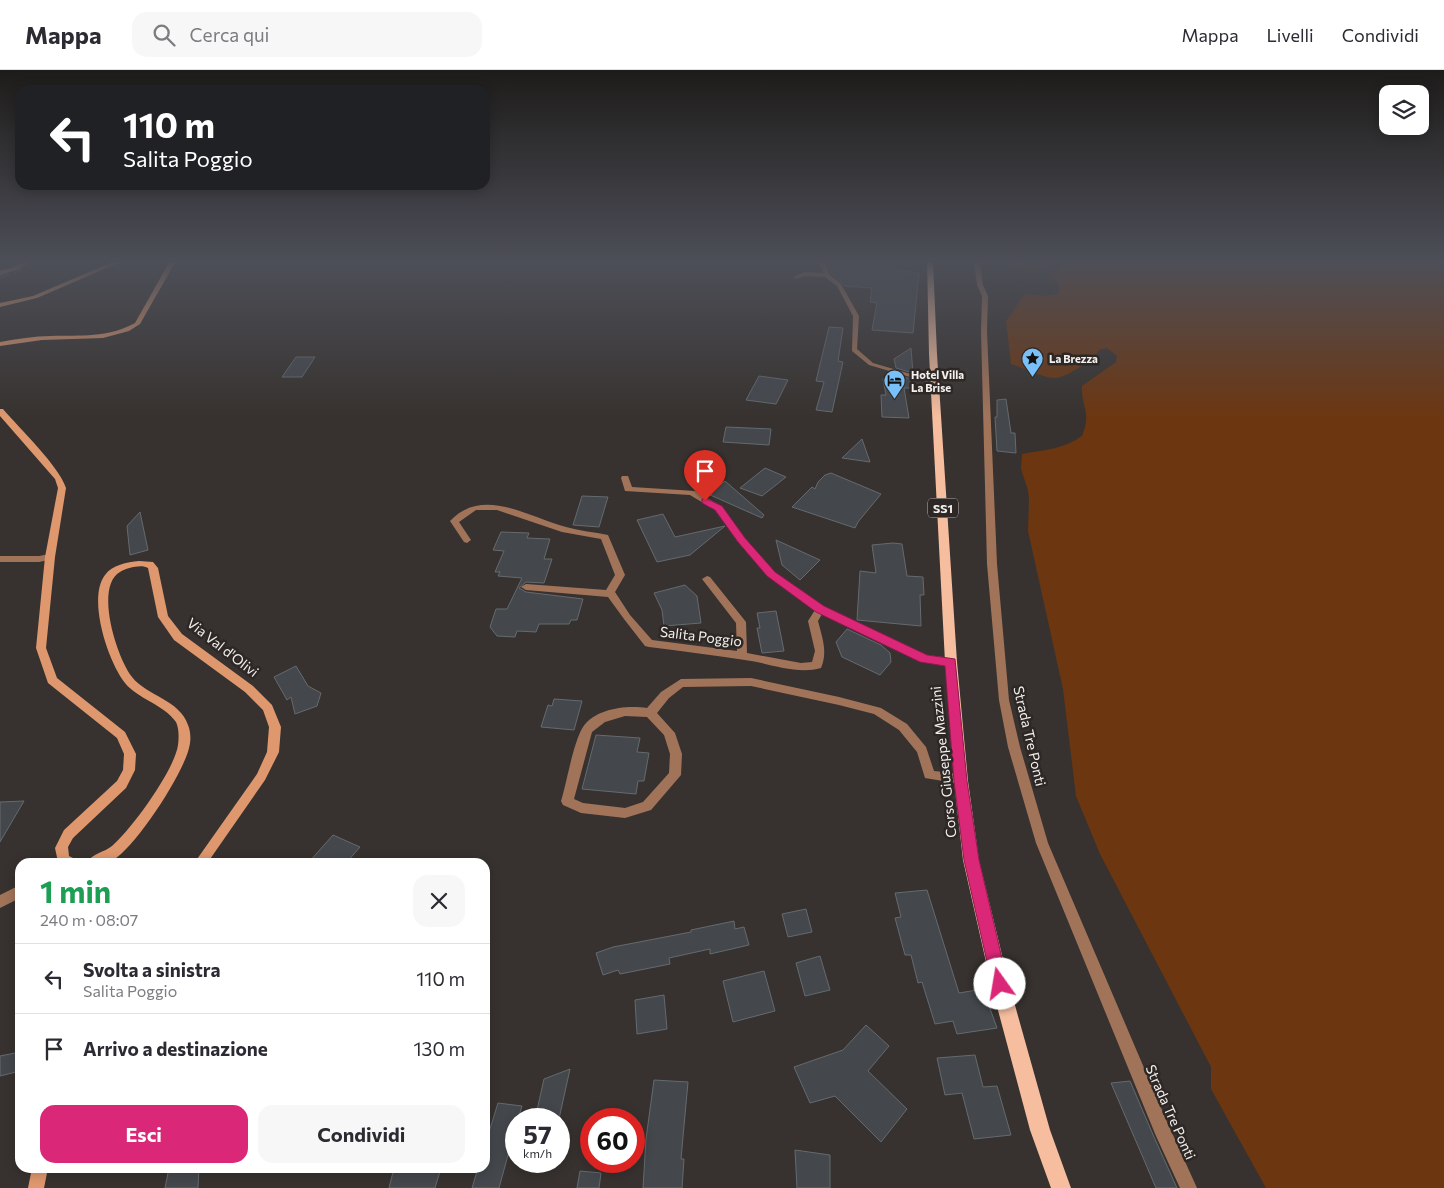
<!DOCTYPE html>
<html lang="it">
<meta charset="utf-8">
<style>
body{margin:0;font-family:Commissioner,sans-serif;background:#f7f7f7;color:#2b2b33;height:100vh;display:flex;flex-direction:column;font-size:19px;white-space:nowrap}
*{box-sizing:border-box;margin:0}
p{font-size:16px;color:#7c7c81}
.icon{flex:none;width:28px;height:28px;fill:none;stroke:currentColor;stroke-width:2;stroke-linecap:round;stroke-linejoin:round}
.map{position:relative;flex:1;overflow:hidden}
.drawer{position:absolute;left:15px;top:788px;width:475px;height:315px;display:flex;flex-direction:column;background:#fff;border-radius:15px;box-shadow:0 2px 12px #0003}
.drawer>*{flex:none}
.banner{position:absolute;left:15px;top:15px;width:475px;height:105px;border-radius:15px;box-shadow:0 2px 12px #0003;background:#202124;color:#fff;overflow:hidden}
.buttons{position:absolute;left:1379px;top:15px;display:grid;gap:10px}
.buttons a{display:grid;place-items:center;width:50px;height:50px;border-radius:10px;background:#fff;box-shadow:0 2px 12px #0003;font-size:25px}
.speed{position:absolute;left:505px;top:1038px;display:flex;gap:10px;font-size:25px;font-weight:700;text-align:center}
.speed>*{display:grid;place-content:center;width:65px;height:65px;border-radius:50%;background:#fff;box-shadow:0 2px 12px #0003;line-height:1}
.speed small{font-size:12px;font-weight:400}
.speed .limit{border:8px solid #d22;background:#fff;color:#111}
.pin{position:absolute;display:grid;place-items:center;width:42px;height:42px;color:#fff;margin:-51px -21px;border-radius:50% 50% 50% 0;rotate:-45deg;box-shadow:0 0 5px #0007}
.pin .icon{rotate:45deg}
.me{position:absolute;width:55px;margin:-28px;rotate:347deg;stroke-linejoin:round;filter:drop-shadow(0 0 4px #0008)}
.turn{display:flex;align-items:center;gap:18px;height:105px;padding:0 25px;font-size:22px}
.turn .icon{width:65px;height:65px;stroke-width:2.5}
.turn b{display:block;font-size:35px;line-height:42px}
.round{display:grid;place-items:center;flex:none;width:52px;height:52px;border-radius:15px;background:#f7f7f7}
.headline{display:flex;align-items:center;justify-content:space-between;height:85px;padding:0 25px}
h1{font-size:30px;font-weight:700;line-height:38px;color:#1e9e55}
.button{display:flex;gap:10px;margin-top:auto;padding:10px 25px}
.button a{flex:1;height:58px;border-radius:15px;background:#db2777;color:#fff;font-size:20px;font-weight:700;line-height:58px;text-align:center}
.button a+a{background:#f7f7f7;color:#2b2b33}
ul{padding:0;list-style:none}
li{display:flex;align-items:center;gap:15px;height:70px;padding:0 25px;border-top:1px solid #e1e1e2}
li div{flex:1}
li b{display:block;font-size:19px}
li em{font-style:normal}
header{display:flex;align-items:center;gap:30px;box-sizing:border-box;height:70px;padding:0 25px;background:#fff;border-bottom:1px solid #e1e1e2}
header strong{font-size:24px}
nav{display:flex;gap:28px;margin-inline-start:auto;font-size:18px}
.search{width:350px;height:45px;background:#f7f7f7;display:flex;align-items:center;gap:12px;box-sizing:border-box;padding:0 18px;border-radius:15px;color:#7c7c81;font-size:19px}
.map>svg:first-child{display:block}
</style>
<header>
<strong>Mappa</strong>
<div class="search"><svg class="icon" aria-label="search" viewBox="0 0 24 24"><circle cx="10" cy="10" r="6"/><path d="M15 15l6 6"/></svg>Cerca qui</div>
<nav><a>Mappa</a><a>Livelli</a><a>Condividi</a></nav>
</header>
<div class="map">
<svg width="1444" height="1118" viewBox="0 0 1444 1118">
<rect width="100%" height="100%" fill="#37322f"/>
<g fill="#6c3611">
<polygon points="997,191 1051,191 1036,201 1011,197"/>
<path d="M 1067,191 L 1444,191 L 1444,1118 L 1266,1118 L 1211,1019 L 1211,997 L 1100,784 L 1076,726 L 1063,619 L 1028,461 L 1029,430 L 1028,420 L 1021,399 L 1022,384 C 1044,380 1064,379 1082,366 C 1092,342 1081,337 1082,316 L 1116,292 L 1117,286 L 1107,278 L 1099,280 C 1095,289 1067,307 1056,308 C 1046,309 1021,297 1011,294 L 1006,251 L 1025,224 L 1042,226 L 1058,224 L 1060,220 L 1059,214 L 1049,205 Z"/>
</g>
<g fill="#44484d" stroke="#646a6e">
<polygon points="829,191 891,191 891,200 919,203 913,263 872,260 877,233 870,232 872,218 845,216 831,203"/>
<polygon points="829,257 843,258 838,291 843,292 832,342 816,340 824,312 816,311"/>
<polygon points="911,278 913,303 896,298 894,289"/>
<polygon points="296,287 315,287 302,307 282,307"/>
<polygon points="897,305 914,310 914,318 904,318 909,348 882,347 881,325 886,325 883,309 897,309"/>
<polygon points="759,306 788,310 776,334 746,330"/>
<polygon points="1006,329 1011,363 1015,363 1016,383 997,381 995,347 997,347 997,330"/>
<polygon points="726,357 771,359 769,375 723,372"/>
<polygon points="862,369 870,392 842,388"/>
<polygon points="765,398 786,407 762,426 740,418"/>
<polygon points="831,403 881,424 858,452 855,458 792,437 812,417 815,419 818,412 825,405"/>
<polygon points="725,411 764,445 762,448 708,424"/>
<polygon points="582,426 608,427 599,457 573,455"/>
<polygon points="140,442 148,480 130,485 127,456"/>
<polygon points="663,444 675,467 725,456 690,485 657,492 637,450"/>
<polygon points="501,462 529,463 527,468 550,469 544,489 552,489 544,513 526,512 519,518 526,522 583,529 577,550 571,550 569,554 539,554 536,562 517,561 515,567 497,566 490,557 496,539 507,539 522,508 498,506 500,502 495,502 504,481 493,480"/>
<polygon points="776,470 820,490 800,510 782,495"/>
<polygon points="893,473 902,474 907,506 923,507 924,525 920,525 921,556 857,550 860,501 876,503 872,475"/>
<polygon points="685,515 697,526 701,553 664,556 662,540 654,523"/>
<polygon points="776,541 784,581 762,583 757,558 760,558 757,543"/>
<polygon points="847,559 881,575 890,583 891,592 880,605 842,587 836,572"/>
<polygon points="296,596 308,616 321,623 317,636 295,644 291,627 287,630 274,607"/>
<polygon points="554,629 582,631 574,660 541,657 548,635 552,636"/>
<polygon points="596,665 640,668 637,682 649,683 644,711 638,711 636,724 582,719"/>
<polygon points="24,731 0,772 0,732"/>
<polygon points="333,765 360,777 347,792 309,792"/>
<polygon points="927,820 959,923 983,919 997,958 957,964 953,951 935,954 922,912 918,913 911,885 905,885 895,848 901,847 895,823"/>
<polygon points="806,839 812,862 788,867 782,844"/>
<polygon points="734,851 735,859 744,857 749,875 710,884 710,879 669,888 670,894 620,904 618,900 603,905 596,883 613,877 691,862 691,860"/>
<polygon points="820,886 830,920 805,926 796,893"/>
<polygon points="764,901 775,941 733,952 723,911"/>
<polygon points="664,925 667,959 637,964 635,930"/>
<polygon points="866,955 889,976 868,1001 907,1039 881,1072 835,1026 810,1033 794,997 843,980"/>
<polygon points="20,982 16,1002 0,1006 0,986"/>
<polygon points="975,985 983,1017 997,1016 1011,1065 974,1069 962,1023 945,1025 937,988"/>
<polygon points="570,999 559,1049 535,1049 544,1009"/>
<polygon points="654,1010 688,1012 681,1089 684,1089 682,1118 643,1118 646,1069"/>
<polygon points="1130,1011 1154,1067 1177,1118 1156,1118 1111,1013"/>
<polygon points="498,1033 522,1036 518,1049 516,1049 516,1056 499,1118 472,1118 478,1098 485,1098 485,1075"/>
<polygon points="795,1080 830,1085 830,1118 797,1118"/>
<polygon points="169,1098 199,1098 198,1118 165,1118"/>
<polygon points="394,1098 441,1098 435,1118 389,1118"/>
<polygon points="580,1101 601,1103 599,1118 577,1118"/>
</g>
<g fill="none" stroke-linecap="round" stroke-linejoin="round">
<polyline stroke="#534e4c" stroke-width="9" stroke-dasharray="9 5" stroke-linecap="butt" points="0,205 35,191"/>
<g fill="#a1745a" fill-rule="evenodd">
<polygon points="819,191 825,191 829,204 841,214 859,246 857,279 873,293 938,312 938,314 934,314 869,295 852,281 853,246 837,216 825,207 805,206 796,209 793,207 805,202 823,203"/>
<polygon points="974,191 980,191 983,215 988,226 987,261 997,494 1009,630 1020,677 1048,773 1168,1054 1197,1118 1180,1118 1156,1066 1036,773 1008,677 999,630 987,494 981,261 982,226 977,215"/>
<path d="M 622,406 L 628,406 L 632,417 L 695,421 L 721,436 L 744,468 L 774,502 L 823,537 L 927,585 L 951,588 L 955,589 L 956,592 L 955,595 L 951,596 L 921,592 L 822,544 L 818,551 C 822,567 828,582 821,598 C 796,605 769,593 745,590 C 713,585 681,581 649,577 L 645,576 L 624,549 L 608,527 L 526,520 L 521,517 L 526,514 L 606,520 L 615,505 L 601,469 L 562,462 L 497,440 L 476,440 L 459,452 L 471,470 L 467,473 L 464,472 L 450,451 C 483,416 528,447 566,457 C 580,461 594,462 608,465 L 625,505 L 615,522 L 630,545 L 652,570 L 737,581 L 736,553 L 702,509 L 707,506 L 710,507 L 746,552 L 747,583 L 801,593 L 812,592 L 815,581 L 808,551 L 815,540 L 768,506 L 738,472 L 715,440 L 690,425 L 625,421 L 621,408 Z"/>
<polygon points="50,484 55,487 53,489 39,492 0,492 0,486 39,486"/>
<path d="M 751,608 L 839,627 L 881,638 L 907,654 L 926,677 L 934,701 L 961,704 L 965,706 L 967,709 L 965,712 L 961,714 L 925,708 L 917,682 L 899,660 L 874,644 L 839,635 L 751,616 L 683,617 L 669,628 L 657,643 L 675,663 L 682,684 L 681,705 L 651,740 L 625,748 L 581,743 L 563,735 L 561,731 C 567,712 573,673 583,657 C 596,638 627,635 647,638 L 661,622 L 681,609 ZM 625,646 L 647,647 L 664,665 L 670,684 L 669,703 L 643,732 L 625,738 L 583,733 L 574,729 L 592,662 L 605,652 Z"/>
<polygon points="20,815 20,828 0,838 0,825"/>
</g>
<g fill="#df986e" fill-rule="evenodd">
<polygon points="25,191 32,191 19,199 0,205 0,201 15,197"/>
<polygon points="115,191 123,191 37,228 0,237 0,233 33,226"/>
<path d="M 170,191 L 176,191 L 140,254 L 129,261 L 103,268 L 42,270 L 0,276 L 0,272 C 17,269 34,266 51,266 C 80,265 108,268 135,253 Z"/>
<path d="M 0,339 L 3,339 C 20,359 59,396 66,418 L 55,487 L 46,578 L 57,608 L 125,662 L 136,684 L 135,700 L 126,718 L 73,768 L 68,777 L 69,786 L 73,788 L 74,792 L 58,792 L 55,778 L 64,760 L 117,711 L 123,700 L 124,684 L 117,668 L 48,613 L 36,578 L 45,487 L 58,418 L 55,409 L 48,401 L 0,346 Z"/>
<path d="M 139,491 L 153,492 L 158,498 L 168,546 L 182,564 L 253,616 L 272,635 L 281,657 L 279,682 L 265,710 L 208,792 L 195,792 L 257,704 L 267,682 L 269,657 L 263,640 L 245,622 L 174,570 L 158,547 L 148,498 C 141,494 127,498 120,502 C 94,517 117,588 132,607 C 147,626 180,630 188,655 C 191,662 191,671 189,678 C 183,704 136,777 113,790 C 106,794 95,793 88,792 C 91,784 105,782 112,776 C 132,759 175,699 178,675 C 179,668 179,658 176,652 C 163,634 138,629 125,613 C 108,592 87,528 105,505 C 112,495 127,492 139,491 Z"/>
<polygon points="32,1098 48,1098 44,1118 28,1118"/>
</g>
<polygon fill="#f6be9f" fill-rule="evenodd" points="927,191 933,191 937,284 957,592 968,711 979,790 1009,914 1050,1060 1071,1118 1051,1118 1030,1060 991,914 963,790 954,711 945,592 929,284"/>
</g>
<linearGradient id="sky" x2="0" y2="1"><stop stop-color="#1e1c1a"/><stop offset="0.55" stop-color="#4d4f58"/><stop offset="1" stop-color="#4d4f58" stop-opacity="0"/></linearGradient>
<rect width="1444" height="348" fill="url(#sky)"/>
<polygon fill="#db2777" stroke="#8e194d" points="705,428 722,436 745,468 775,502 824,536 927,585 955,589 967,711 979,790 1008,914 1006,920 1000,922 994,920 992,914 964,790 954,711 945,596 920,592 816,542 767,506 738,472 715,440 702,433 702,429"/>
<defs>
<symbol id="sight-pin" viewBox="-11 -11 22 30"><path d="M0 17L-7.5 6A9.5 9.5 0 1 1 7.5 6Z" fill="#79bff8" stroke="#2d2825"/><path d="M0-6L1.8-2.2L6-1.7L2.9 1.2L3.7 5.4L0 3.3L-3.7 5.4L-2.9 1.2L-6-1.7L-1.8-2.2Z" fill="#111"/></symbol>
<symbol id="hotel-pin" viewBox="-11 -11 22 30"><path d="M0 17L-7.5 6A9.5 9.5 0 1 1 7.5 6Z" fill="#79bff8" stroke="#2d2825"/><path d="M-6-4.5h1.5V1H6V5H4.5V3h-9V5H-6ZM-4 0a1.8 1.8 0 1 1 3.6 0ZM.5 0V-2.5h3Q6-2.5 6 0Z" fill="#111"/></symbol>
</defs>
<g fill-rule="evenodd">
<use href="#sight-pin" x="1020" y="276" width="25" height="34"/>
<use href="#hotel-pin" x="882" y="298" width="25" height="34"/>
</g>
<g text-anchor="middle" dominant-baseline="central" stroke-width="5" stroke-linejoin="round" paint-order="stroke">
<g font-size="11" font-weight="bold" fill="#f2efed" stroke="#2d2825" text-anchor="start">
<text x="1049" y="288">La Brezza</text>
<text x="911" y="304">Hotel Villa<tspan x="911" dy="13">La Brise</tspan></text>
</g>
<rect fill="#2d2825" stroke="#b7b3b1" stroke-width="1" x="928" y="428.5" width="30" height="19" rx="4"/>
<g font-size="12" font-weight="bold" fill="#f2efed">
<text x="943" y="438">SS1</text>
</g>
<g font-size="14" fill="#f2efed" stroke="#2d2825">
<text transform="translate(701 566) rotate(7)">Salita Poggio</text>
<text transform="translate(223 577) rotate(38)">Via Val d'Olivi</text>
<text transform="translate(1030 666) rotate(77)">Strada Tre Ponti</text>
<text transform="translate(943 692) rotate(-96)">Corso Giuseppe Mazzini</text>
<text transform="translate(1171 1042) rotate(66)">Strada Tre Ponti</text>
</g>
</g>
</svg>
<div class="buttons">
<a><svg class="icon" aria-label="layers" viewBox="0 0 24 24"><path d="M12 4l9 5-9 5-9-5zM3 14l9 5 9-5"/></svg></a>
</div>
<div class="speed"><div>57<small>km/h</small></div><div class="limit">60</div></div>
<div class="pin" style="left:705px;top:431px;background:#d93025"><svg class="icon" aria-label="arrive" viewBox="0 0 24 24"><path d="M6 21V4h12l-3 4 3 4H6"/></svg></div>
<svg class="me" style="left:1000px;top:914px" viewBox="-20 -20 40 40"><circle r="19" fill="#fff"/><path d="M0-13L10 11 0 6-10 11z" fill="#db2777"/></svg>
<div class="banner">
<div class="turn"><svg class="icon" aria-label="left" viewBox="0 0 24 24"><path d="M17 20v-9H6M10 6l-5 5 5 5"/></svg><div><b>110 m</b>Salita Poggio</div></div>
</div>
<section class="drawer">
<div class="headline"><div><h1>1 min</h1><p>240 m · 08:07</p></div><a class="round"><svg class="icon" aria-label="close" viewBox="0 0 24 24"><path d="M6 6l12 12M18 6L6 18"/></svg></a></div>
<ul>
<li><svg class="icon" aria-label="left" viewBox="0 0 24 24"><path d="M17 20v-9H6M10 6l-5 5 5 5"/></svg><div><b>Svolta a sinistra</b><p>Salita Poggio</p></div><em>110 m</em></li>
<li><svg class="icon" aria-label="arrive" viewBox="0 0 24 24"><path d="M6 21V4h12l-3 4 3 4H6"/></svg><div><b>Arrivo a destinazione</b></div><em>130 m</em></li>
</ul>
<div class="button"><a>Esci</a><a>Condividi</a></div>
</section>
</div>
